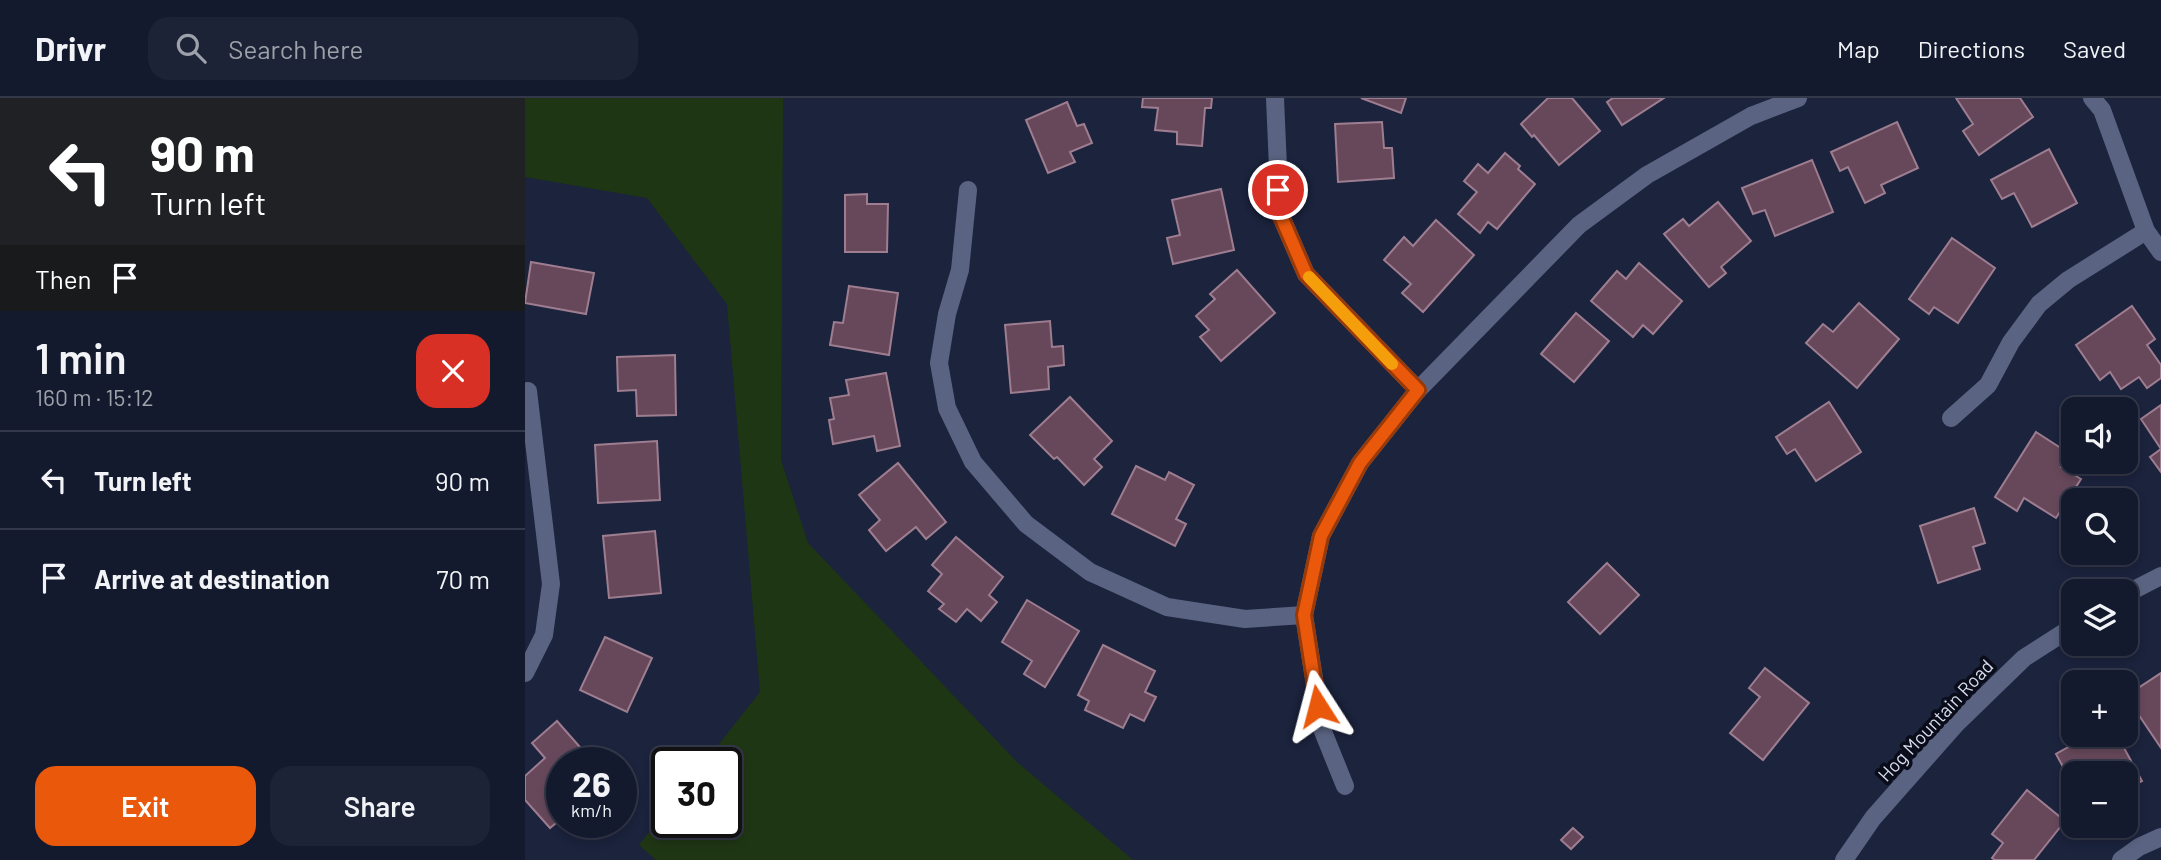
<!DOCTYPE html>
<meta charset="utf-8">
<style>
body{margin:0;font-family:Barlow,sans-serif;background:#1d2336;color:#f1f3f6;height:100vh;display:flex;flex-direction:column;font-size:26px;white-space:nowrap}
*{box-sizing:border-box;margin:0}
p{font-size:23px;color:#9da1aa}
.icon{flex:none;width:38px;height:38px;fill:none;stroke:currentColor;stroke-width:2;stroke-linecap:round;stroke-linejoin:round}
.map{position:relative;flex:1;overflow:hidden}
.panel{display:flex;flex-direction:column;background:#141a2e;width:525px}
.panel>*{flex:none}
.hud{background:#202124;color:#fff;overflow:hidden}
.tools{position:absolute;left:1536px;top:299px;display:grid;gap:14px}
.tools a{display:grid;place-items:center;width:77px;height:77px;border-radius:14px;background:#141a2e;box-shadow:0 4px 10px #0003,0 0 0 2px #33384a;font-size:35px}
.speed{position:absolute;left:21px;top:649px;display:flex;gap:14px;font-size:35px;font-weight:700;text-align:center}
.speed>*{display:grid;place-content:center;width:91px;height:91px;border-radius:50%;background:#141a2e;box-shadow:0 4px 10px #0003,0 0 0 2px #33384a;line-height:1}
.speed small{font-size:18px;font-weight:400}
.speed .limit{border:4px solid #111;border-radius:10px;background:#fff;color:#111}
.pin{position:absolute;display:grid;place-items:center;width:60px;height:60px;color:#fff;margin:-30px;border:4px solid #fff;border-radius:50%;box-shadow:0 2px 7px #0007}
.me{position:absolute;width:77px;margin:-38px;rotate:351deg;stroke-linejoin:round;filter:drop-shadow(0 0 5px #0008)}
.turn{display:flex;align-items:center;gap:24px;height:147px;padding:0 35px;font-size:32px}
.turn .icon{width:91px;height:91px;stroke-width:2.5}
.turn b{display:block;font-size:49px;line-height:60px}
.then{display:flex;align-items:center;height:66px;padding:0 35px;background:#0003;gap:14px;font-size:26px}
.round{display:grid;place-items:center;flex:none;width:74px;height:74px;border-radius:21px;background:#1d2336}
.head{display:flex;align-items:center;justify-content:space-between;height:119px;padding:0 35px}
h1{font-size:42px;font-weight:600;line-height:52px}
.action{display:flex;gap:14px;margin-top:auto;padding:14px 35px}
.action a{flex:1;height:80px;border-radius:21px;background:#ea580c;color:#fff;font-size:28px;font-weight:600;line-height:80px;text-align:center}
.action a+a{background:#1d2336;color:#f1f3f6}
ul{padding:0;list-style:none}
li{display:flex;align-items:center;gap:21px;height:98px;padding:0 35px;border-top:2px solid #33384a}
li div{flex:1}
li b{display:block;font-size:26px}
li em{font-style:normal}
header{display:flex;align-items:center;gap:42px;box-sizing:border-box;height:98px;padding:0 35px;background:#141a2e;border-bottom:2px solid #33384a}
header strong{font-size:33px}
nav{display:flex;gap:38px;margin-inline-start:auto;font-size:24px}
.search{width:490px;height:63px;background:#1d2336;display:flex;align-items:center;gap:18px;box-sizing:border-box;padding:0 24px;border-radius:21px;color:#9da1aa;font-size:26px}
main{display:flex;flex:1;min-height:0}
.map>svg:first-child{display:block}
</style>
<header>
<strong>Drivr</strong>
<div class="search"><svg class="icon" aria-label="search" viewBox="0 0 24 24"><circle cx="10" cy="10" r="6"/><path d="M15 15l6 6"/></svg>Search here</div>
<nav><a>Map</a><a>Directions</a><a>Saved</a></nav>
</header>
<main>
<section class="panel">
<div class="hud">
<div class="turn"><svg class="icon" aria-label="left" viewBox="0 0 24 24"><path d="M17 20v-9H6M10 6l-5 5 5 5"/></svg><div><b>90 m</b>Turn left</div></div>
<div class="then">Then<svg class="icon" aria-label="arrive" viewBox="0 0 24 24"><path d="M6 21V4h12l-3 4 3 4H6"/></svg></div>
</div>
<div class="head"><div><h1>1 min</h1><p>160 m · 15:12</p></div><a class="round" style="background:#d93025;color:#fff"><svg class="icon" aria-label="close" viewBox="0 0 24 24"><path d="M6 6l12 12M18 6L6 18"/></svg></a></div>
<ul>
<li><svg class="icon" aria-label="left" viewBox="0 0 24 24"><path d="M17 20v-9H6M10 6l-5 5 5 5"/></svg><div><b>Turn left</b></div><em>90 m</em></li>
<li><svg class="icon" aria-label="arrive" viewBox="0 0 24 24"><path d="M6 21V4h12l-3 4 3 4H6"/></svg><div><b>Arrive at destination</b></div><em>70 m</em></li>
</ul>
<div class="action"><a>Exit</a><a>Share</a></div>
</section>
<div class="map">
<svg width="1636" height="762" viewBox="0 0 1636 762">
<rect width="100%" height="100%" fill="#1b233d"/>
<polygon fill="#1f3614" points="0,0 258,0 256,362 283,445 492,664 608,762 131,762 114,747 142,711 142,724 201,724 201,665 179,665 235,594 202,206 122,100 0,79"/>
<g fill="#66485a" stroke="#9e7d90" stroke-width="2">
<polygon points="618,0 687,0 686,10 680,10 677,48 652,46 652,34 630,32 633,10 617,9"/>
<polygon points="836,0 881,0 876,15"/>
<polygon points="1023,0 1047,0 1075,33 1034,67 1009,37 1007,39 996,26"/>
<polygon points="1088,0 1139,0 1097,27 1082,4"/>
<polygon points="1431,0 1495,0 1508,19 1454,57 1438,33 1448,26"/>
<polygon points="542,4 552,28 559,26 567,45 545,54 550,64 523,75 501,22"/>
<polygon points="857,24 859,50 867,50 869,80 813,84 810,26"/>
<polygon points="1372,24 1393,70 1356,87 1360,95 1340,105 1323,69 1315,73 1306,54"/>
<polygon points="1524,51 1552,105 1507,129 1489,95 1477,101 1466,82"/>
<polygon points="980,55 995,68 993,71 1010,86 972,131 963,124 955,135 933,116 952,94 939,83 953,66 963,75"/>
<polygon points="1287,62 1308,114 1250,138 1240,112 1228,116 1217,90"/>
<polygon points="696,91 709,152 648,166 642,140 655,137 647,102"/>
<polygon points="342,96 342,106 363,106 362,154 320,154 320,97"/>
<polygon points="1193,104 1226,143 1196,169 1201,175 1184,189 1139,136 1158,121 1164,128"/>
<polygon points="911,122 949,157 898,214 877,195 886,186 859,162 879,139 888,148"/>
<polygon points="1427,140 1470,170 1433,225 1409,209 1404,216 1384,201"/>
<polygon points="6,164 69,175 61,216 0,205"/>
<polygon points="1114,165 1157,203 1128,236 1118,227 1108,239 1066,203 1092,173 1101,181"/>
<polygon points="712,172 750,215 696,263 675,239 684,232 671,218 690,201 685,196"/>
<polygon points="324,188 373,195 364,257 305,247 309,224 318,225"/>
<polygon points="1334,205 1374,241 1332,290 1281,245 1298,226 1308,234"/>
<polygon points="1607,208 1630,241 1622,247 1636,267 1636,280 1622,290 1614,279 1596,291 1585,274 1575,282 1551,247"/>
<polygon points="1051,215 1084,243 1049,284 1016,256"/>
<polygon points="525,223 527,249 538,248 539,267 523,269 524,291 486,295 480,227"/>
<polygon points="150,257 151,317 112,318 111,292 93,293 92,259"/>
<polygon points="361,275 375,348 352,353 349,338 308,346 304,322 309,321 305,300 324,297 321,282"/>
<polygon points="545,299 587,343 569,361 577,369 559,387 532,359 529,361 505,337"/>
<polygon points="1304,304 1336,354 1291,383 1270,351 1262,356 1251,339"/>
<polygon points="1636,307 1636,351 1616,321"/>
<polygon points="1511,334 1545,356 1536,369 1556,381 1531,420 1499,400 1492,413 1470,399"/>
<polygon points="132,343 135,402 73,405 70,347"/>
<polygon points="1636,351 1636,374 1625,359"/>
<polygon points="373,365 421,424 401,441 391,429 361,453 344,432 355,422 334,397"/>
<polygon points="611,368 640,382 644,374 669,387 651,421 661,426 650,448 587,416"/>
<polygon points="1449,410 1460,445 1448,449 1455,471 1413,485 1395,428"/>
<polygon points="130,433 136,495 84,500 78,438"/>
<polygon points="431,439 478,479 464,497 472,504 456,523 442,511 431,524 414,511 419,506 403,493 417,476 407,467"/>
<polygon points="1082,465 1114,497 1075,536 1043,504"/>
<polygon points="502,502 554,533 520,589 499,576 507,563 477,544"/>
<polygon points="80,539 127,560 102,614 55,592"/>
<polygon points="578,547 630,573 620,594 631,599 619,623 605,616 598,630 560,612 564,603 553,597"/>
<polygon points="1240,570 1284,605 1238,662 1205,635 1235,599 1224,590"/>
<polygon points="1636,575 1636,650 1601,598"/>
<polygon points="32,623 69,665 37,665 37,720 25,730 0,702 0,678 20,660 7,645"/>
<polygon points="1565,637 1592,637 1617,683 1601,691 1601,676 1549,676 1549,689 1531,656"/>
<polygon points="1502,692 1540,723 1509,762 1470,762 1467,760 1478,745 1467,736"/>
<polygon points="1048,730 1058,739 1046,751 1036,742"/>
</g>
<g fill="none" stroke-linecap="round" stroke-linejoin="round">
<g stroke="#5a6482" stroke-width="18">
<polyline points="750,0 755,116 781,176 893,292 1054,127 1122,77 1226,18 1273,0"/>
<polyline points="1567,0 1577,12 1621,133 1636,154"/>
<polyline points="443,92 435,172 422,216 414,265 422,310 448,364 501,426 565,474 642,509 720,521 779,517"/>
<polyline points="1426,320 1463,287 1486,244 1514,206 1543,182 1621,133"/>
<polyline points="1601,496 1636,478"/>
<polyline points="0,575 19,537 26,486 3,293"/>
<polyline points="820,688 797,631 779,517 796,438 835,365 893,292"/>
<polyline points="1319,762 1348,720 1431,626 1499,560 1549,528"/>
<polyline points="1596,762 1614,749 1636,739"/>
</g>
</g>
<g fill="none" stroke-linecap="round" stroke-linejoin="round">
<defs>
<polyline id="route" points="753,92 755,116 781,176 893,292 835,365 796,438 779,517 793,608"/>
</defs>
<use href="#route" stroke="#983908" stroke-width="18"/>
<use href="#route" stroke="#ea580c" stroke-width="12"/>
<polyline stroke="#f59e0b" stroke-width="12" points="784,179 867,266"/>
</g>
<g text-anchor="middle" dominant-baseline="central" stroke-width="7" stroke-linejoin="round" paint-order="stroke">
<g font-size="19" fill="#d6dced" stroke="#0a0d19">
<text transform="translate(1410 622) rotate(-47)">Hog Mountain Road</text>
</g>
</g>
</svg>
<div class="tools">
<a><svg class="icon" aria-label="sound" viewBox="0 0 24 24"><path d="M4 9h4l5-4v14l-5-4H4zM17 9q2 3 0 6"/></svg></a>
<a><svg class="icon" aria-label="search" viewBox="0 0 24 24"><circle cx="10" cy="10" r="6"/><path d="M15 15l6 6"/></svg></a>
<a><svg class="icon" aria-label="layers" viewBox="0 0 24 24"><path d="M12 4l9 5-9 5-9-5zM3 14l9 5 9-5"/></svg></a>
<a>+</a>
<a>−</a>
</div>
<div class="speed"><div>26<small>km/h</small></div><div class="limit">30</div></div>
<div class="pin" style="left:753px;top:92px;background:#d93025"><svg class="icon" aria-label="arrive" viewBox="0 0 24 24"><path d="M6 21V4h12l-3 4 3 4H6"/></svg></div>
<svg class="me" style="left:793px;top:608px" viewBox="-20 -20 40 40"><path d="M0-17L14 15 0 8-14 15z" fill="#ea580c" stroke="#fff" stroke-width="4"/></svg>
</div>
</main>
